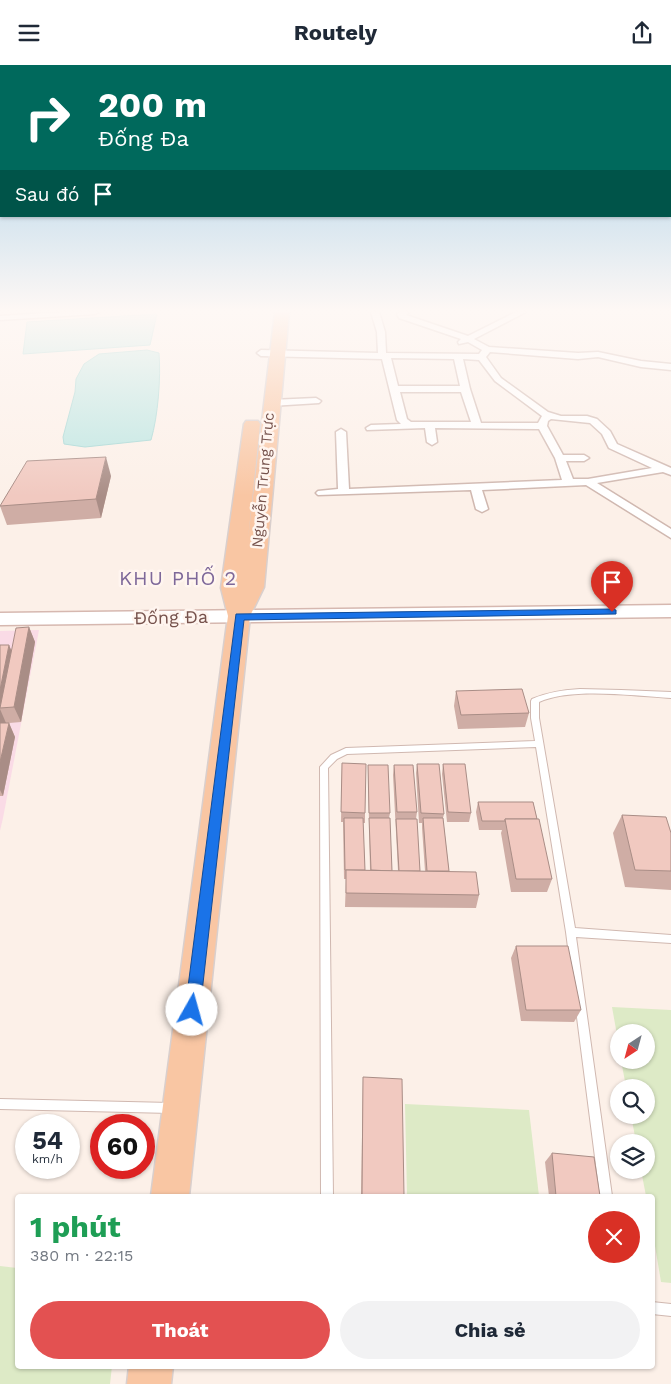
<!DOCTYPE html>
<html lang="vi">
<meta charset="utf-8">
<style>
body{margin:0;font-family:"Work Sans",sans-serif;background:#f2f2f3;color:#1f2937;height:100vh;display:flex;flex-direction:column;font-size:19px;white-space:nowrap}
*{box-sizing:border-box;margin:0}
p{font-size:16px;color:#747a83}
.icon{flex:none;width:28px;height:28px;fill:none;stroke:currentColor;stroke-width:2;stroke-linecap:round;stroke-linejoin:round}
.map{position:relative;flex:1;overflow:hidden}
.panel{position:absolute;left:15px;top:1129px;width:640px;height:175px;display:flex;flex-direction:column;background:#fff;border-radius:5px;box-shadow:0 1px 4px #0004}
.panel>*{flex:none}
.banner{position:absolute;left:0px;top:0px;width:671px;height:152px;box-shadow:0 1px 4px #0004;background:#00695c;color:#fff;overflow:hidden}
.needle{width:32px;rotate:216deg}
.fabs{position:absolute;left:610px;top:959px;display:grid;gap:10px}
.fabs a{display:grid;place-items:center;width:45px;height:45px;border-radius:50%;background:#fff;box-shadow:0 1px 4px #0004;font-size:25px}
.speed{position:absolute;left:15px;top:1049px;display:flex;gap:10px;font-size:25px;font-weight:700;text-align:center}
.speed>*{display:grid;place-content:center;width:65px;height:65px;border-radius:50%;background:#fff;box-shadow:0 1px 4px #0004;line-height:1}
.speed small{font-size:12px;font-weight:400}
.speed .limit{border:8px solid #d22;background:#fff;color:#111}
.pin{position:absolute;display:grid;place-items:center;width:42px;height:42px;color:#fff;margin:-51px -21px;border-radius:50% 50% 50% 0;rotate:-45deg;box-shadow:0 0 5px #0007}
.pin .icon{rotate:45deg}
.me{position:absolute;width:55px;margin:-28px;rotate:7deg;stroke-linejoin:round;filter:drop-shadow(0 0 4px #0008)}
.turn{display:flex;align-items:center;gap:18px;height:105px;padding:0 15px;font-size:22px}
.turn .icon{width:65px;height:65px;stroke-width:2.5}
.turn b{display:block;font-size:35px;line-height:42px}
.then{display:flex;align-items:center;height:48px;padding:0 15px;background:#0003;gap:10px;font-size:19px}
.round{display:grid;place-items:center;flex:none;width:52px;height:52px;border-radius:26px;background:#f2f2f3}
.head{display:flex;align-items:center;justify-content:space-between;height:85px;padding:0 15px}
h1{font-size:30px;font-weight:700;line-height:38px;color:#1e9e55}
.cta{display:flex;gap:10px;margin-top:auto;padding:10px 15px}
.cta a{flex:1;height:58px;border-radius:30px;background:#e35151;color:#fff;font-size:20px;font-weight:700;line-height:58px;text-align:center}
.cta a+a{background:#f2f2f3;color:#1f2937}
header{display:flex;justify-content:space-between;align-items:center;height:65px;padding:0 15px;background:#fff;font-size:22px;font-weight:700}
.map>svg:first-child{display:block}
</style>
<header><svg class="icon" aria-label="menu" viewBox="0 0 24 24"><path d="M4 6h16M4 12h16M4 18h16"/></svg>Routely<svg class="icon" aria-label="share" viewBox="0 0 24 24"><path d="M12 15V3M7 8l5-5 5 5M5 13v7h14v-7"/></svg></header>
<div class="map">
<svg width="671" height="1319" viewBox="0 0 671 1319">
<rect width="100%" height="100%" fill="#fcf0e8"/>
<polygon fill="#fadbe6" points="39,565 3,753 0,766 0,566"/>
<g fill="#ddeac6">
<polygon points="612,942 671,945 671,1218 661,1217 653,1169 652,1131 646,1131 641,1105 646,1105 646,1078 636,1077 631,1050 646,1050 646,1022 626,1022 621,995 646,995 646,968 619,968 619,981"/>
<polygon points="405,1039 529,1045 539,1131 407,1131"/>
<polygon points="0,1201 17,1203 18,1301 112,1301 110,1319 0,1319"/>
</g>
<g fill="#bde6e2" stroke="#a3d7d4">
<polygon points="157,249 150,280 23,289 27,257"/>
<path d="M 147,285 L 159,288 C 161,313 158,351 151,375 L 85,382 L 64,379 L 63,372 L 75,327 L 76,314 L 84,299 L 99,289 Z"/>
</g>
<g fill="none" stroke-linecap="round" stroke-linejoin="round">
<defs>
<g id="lane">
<path d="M 580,624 L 621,625 L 671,627 L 671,633 C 634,631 572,622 539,637 L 539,653 L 575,863 L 671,870 L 671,878 L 576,872 L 612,1131 L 600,1131 L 566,867 L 536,682 L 347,689 L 337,694 L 328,703 L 333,1131 L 321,1131 L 320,702 L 331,690 L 346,683 L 535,676 L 531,653 L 531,636 L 532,634 C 548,627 563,625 580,624 Z"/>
<polygon points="0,1034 171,1038 175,1039 176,1043 175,1047 171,1048 0,1044"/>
<polygon points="652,1237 671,1239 671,1251 652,1249"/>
</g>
<g id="street">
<polygon points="63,247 99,247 95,249 0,255 0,251"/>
<path d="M 371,247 L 379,247 L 385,267 L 386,288 L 479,289 L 482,285 L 468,277 L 459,279 L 458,277 L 461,274 L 399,253 L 397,249 L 399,247 L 409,247 L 406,250 L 468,271 L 516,247 L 526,247 L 474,274 L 489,282 L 578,288 L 598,287 L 641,296 L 671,299 L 671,305 L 641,302 L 598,292 L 578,294 L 490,287 L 486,292 L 501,313 L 548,347 L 561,351 L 587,351 L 597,354 L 610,366 L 617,379 L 671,403 L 671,410 L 663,407 L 597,418 L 671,464 L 671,473 L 586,420 L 482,425 L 488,444 L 482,447 L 476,444 L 471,425 L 318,430 L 316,428 L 318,426 L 338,424 L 336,367 L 341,364 L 346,367 L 349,424 L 562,415 L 555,393 L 539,364 L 435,363 L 437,377 L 432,380 L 427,377 L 425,363 L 367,365 L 366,363 L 371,360 L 401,359 L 397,355 L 382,294 L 261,291 L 257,288 L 261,285 L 378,288 L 377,267 ZM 391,293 L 454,294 L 460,321 L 398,321 ZM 463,294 L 479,295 L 495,316 L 542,351 L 538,358 L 481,358 L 470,324 ZM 400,327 L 461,327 L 471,357 L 411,357 L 407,354 ZM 551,354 L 590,358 L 602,369 L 609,383 L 652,403 L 588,414 L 573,414 L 566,396 L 584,396 L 589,393 L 584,390 L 563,390 L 547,361 L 548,356 Z"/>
<polygon points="316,333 321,336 319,338 271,341 266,338 271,335"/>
</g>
<polygon id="secondary" points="671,540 671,552 0,560 0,548"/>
<g id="primary">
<polygon points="275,247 289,247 264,522 250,551 189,1131 151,1131 228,551 221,523 244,359 246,356 258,356 260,359 248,474"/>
<polygon points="129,1301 173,1301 171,1319 127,1319"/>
</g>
</defs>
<use href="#lane" stroke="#d0b8b0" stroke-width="2"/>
<use href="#street" stroke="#d0b8b0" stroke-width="3"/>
<use href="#secondary" stroke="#d6b8b0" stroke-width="3"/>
<use href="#primary" stroke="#d9cfcd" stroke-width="3"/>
<use href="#lane" fill="#fff" fill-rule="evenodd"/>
<use href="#street" fill="#fff" fill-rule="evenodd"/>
<use href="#secondary" fill="#fff" fill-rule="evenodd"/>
<use href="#primary" fill="#f9c6a3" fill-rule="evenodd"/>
</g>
<g fill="#cfada5">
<polygon points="111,411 101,453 7,460 0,441"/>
<polygon points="29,562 35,577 21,657 9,658 15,672 3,731 0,731 0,580 9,580 11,585"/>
<polygon points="456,626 529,648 525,662 458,664 454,641"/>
<polygon points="342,698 365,748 365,758 363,758 365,805 370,805 368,710 368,700 390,748 389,753 392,806 398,806 393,710 394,700 417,747 416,754 420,806 425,806 422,763 422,758 419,758 416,708 417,699 444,749 443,753 449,806 479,830 476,843 345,842 346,814 344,814 343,757 341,757"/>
<polygon points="443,699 471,748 469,757 447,757 442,709"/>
<polygon points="478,737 533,737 552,814 547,827 511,827 501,768 502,765 479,765 476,747"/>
<polygon points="622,750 671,768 671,825 625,822 613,768"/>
<polygon points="516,881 581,945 574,957 521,956 511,893"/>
<polygon points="363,1012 404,1131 361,1131"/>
<polygon points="552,1088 600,1131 549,1131 545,1097"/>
</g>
<g fill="#a98d86">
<polygon points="106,392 111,411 101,453 96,434"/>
<polygon points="29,562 35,577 21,657 14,642"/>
<polygon points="9,580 17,599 0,643 0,625"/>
<polygon points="0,644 6,658 0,665"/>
<polygon points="9,658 15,672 3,731 0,725 0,697"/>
</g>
<g fill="#f1c9c0" stroke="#a98d86">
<polygon points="106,392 96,434 0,441 27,396"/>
<polygon points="29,562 14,642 0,643 16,563"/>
<polygon points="0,580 9,580 0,625"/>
<polygon points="522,624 529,648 461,650 456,626"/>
<polygon points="0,658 9,658 0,697"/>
<polygon points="342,698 366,699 365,748 341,747"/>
<polygon points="417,699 439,699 444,749 421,748"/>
<polygon points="443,699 465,699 471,748 448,747"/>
<polygon points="368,700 388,700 390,748 369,748"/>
<polygon points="394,700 413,700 417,747 397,747"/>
<polygon points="478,737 533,737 537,754 505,754 505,756 482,756"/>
<polygon points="622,750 666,752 671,768 671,806 635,805"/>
<polygon points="344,753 363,753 365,805 345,805"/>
<polygon points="369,753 390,753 392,806 371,805"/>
<polygon points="423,753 443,753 449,806 427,806"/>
<polygon points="396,754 417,754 420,806 399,806"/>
<polygon points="505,754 539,754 552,814 516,814"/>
<polygon points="346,805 476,807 479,830 346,828"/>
<polygon points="516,881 568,881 581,945 526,945"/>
<polygon points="363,1012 402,1014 404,1131 362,1131"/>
<polygon points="552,1088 594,1092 600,1131 556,1131"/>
</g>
<linearGradient id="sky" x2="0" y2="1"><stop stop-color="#97c8e6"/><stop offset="0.57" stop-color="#fef8f5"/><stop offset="1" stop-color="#fef8f5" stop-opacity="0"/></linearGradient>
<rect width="671" height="431" fill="url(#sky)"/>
<polygon fill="#1a73e8" stroke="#114b97" points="612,544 616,545 616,549 244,555 200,945 198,950 192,952 187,950 185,945 236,549"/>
<g text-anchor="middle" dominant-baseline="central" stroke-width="5" stroke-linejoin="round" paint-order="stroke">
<g font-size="15" fill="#76524c" stroke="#fff5ef">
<text transform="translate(263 415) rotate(-85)">Nguyễn Trung Trực</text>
</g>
<g font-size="18" fill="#76524c" stroke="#fff5ef">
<text transform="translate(171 552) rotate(-1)">Đống Đa</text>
</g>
<g font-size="20" letter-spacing="1" fill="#7e6899" stroke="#fff5ef">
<text x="178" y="513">KHU PHỐ 2</text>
</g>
</g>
</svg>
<div class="fabs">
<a><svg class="needle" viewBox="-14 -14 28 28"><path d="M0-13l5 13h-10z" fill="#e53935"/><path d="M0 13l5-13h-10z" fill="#747a83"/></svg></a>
<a><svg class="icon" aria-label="search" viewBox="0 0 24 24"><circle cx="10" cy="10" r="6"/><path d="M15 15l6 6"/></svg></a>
<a><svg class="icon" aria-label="layers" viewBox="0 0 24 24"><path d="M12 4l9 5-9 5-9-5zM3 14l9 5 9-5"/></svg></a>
</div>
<div class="speed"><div>54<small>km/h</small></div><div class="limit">60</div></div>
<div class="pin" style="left:612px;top:547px;background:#d93025"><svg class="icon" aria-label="arrive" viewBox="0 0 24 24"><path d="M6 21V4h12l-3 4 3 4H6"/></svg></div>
<svg class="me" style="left:192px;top:945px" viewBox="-20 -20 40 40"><circle r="19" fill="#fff"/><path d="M0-13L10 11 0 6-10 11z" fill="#1a73e8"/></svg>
<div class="banner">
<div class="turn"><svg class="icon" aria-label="right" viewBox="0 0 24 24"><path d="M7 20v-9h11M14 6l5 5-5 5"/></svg><div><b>200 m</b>Đống Đa</div></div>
<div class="then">Sau đó<svg class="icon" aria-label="arrive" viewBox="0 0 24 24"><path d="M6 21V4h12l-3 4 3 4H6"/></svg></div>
</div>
<section class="panel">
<div class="head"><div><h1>1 phút</h1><p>380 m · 22:15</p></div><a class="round" style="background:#d93025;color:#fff"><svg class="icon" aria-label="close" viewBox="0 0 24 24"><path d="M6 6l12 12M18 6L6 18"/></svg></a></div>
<div class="cta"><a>Thoát</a><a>Chia sẻ</a></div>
</section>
</div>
